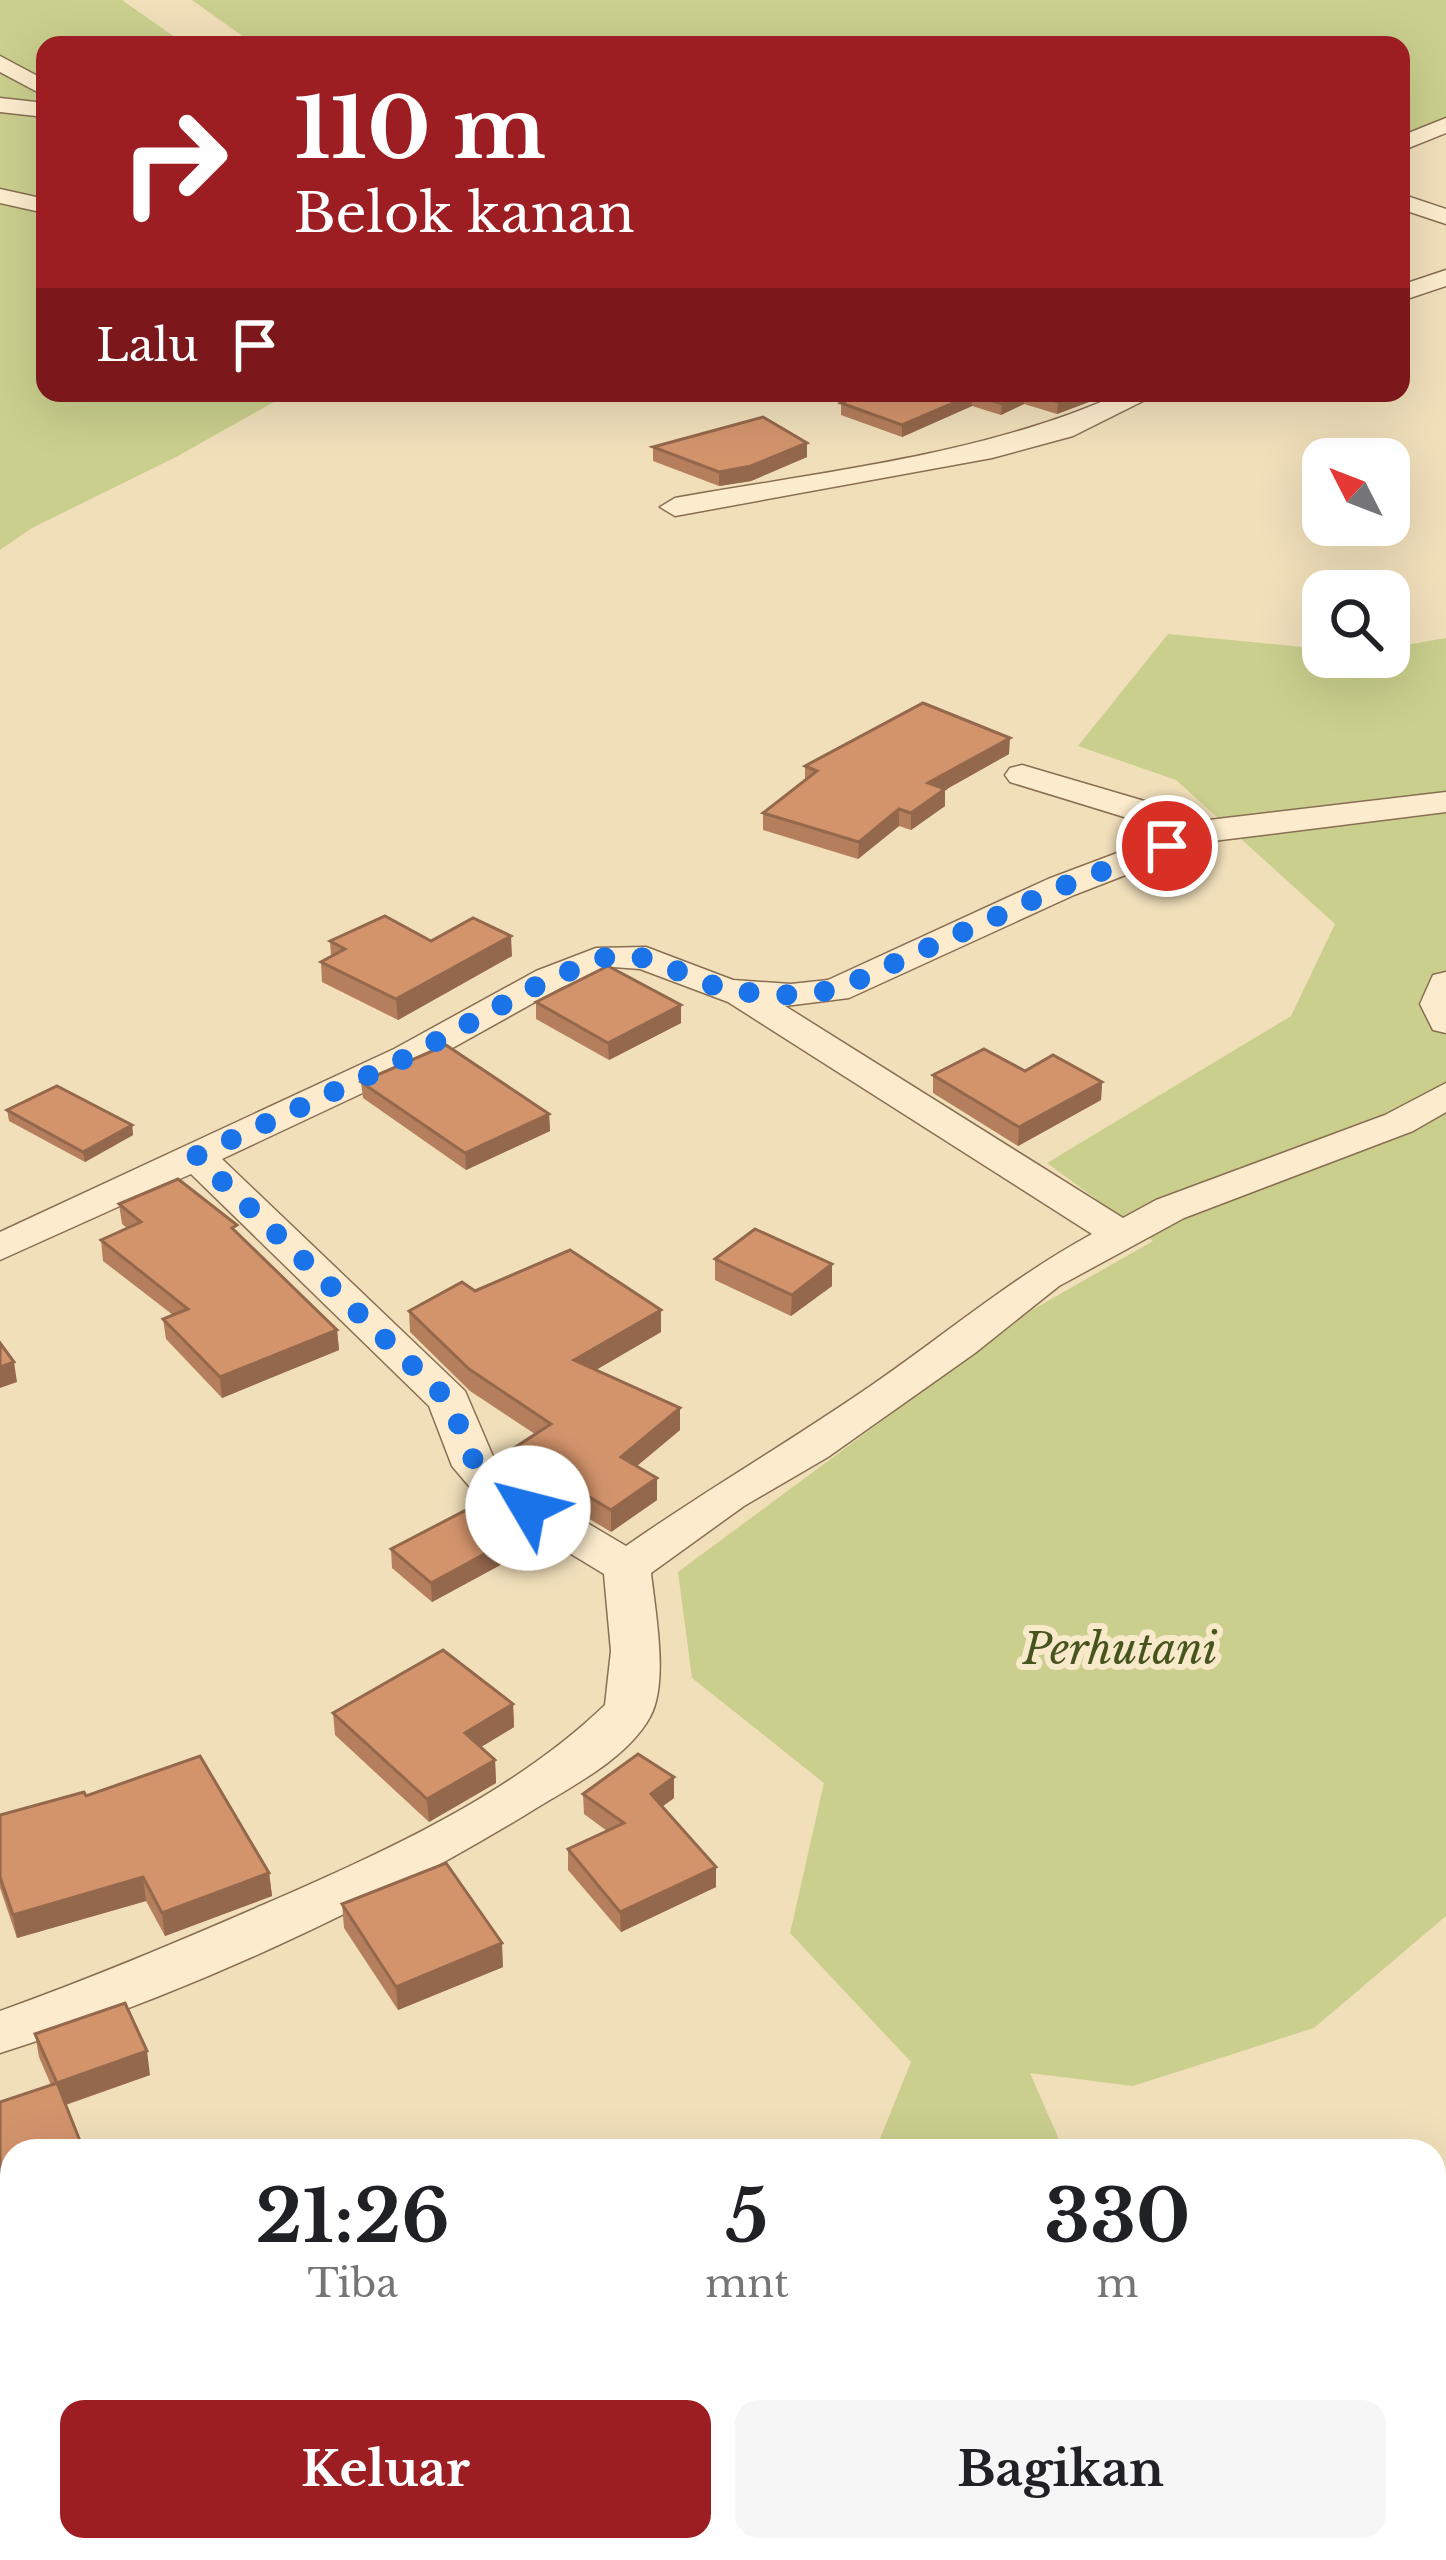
<!DOCTYPE html>
<html lang="id">
<style>
body{margin:0;font-family:"Libre Baskerville",serif;background:#f6f6f6;color:#202124;height:100vh;display:flex;flex-direction:column;font-size:45px;white-space:nowrap}
*{box-sizing:border-box;margin:0}
p{font-size:39px;color:#757577}
.icon{flex:none;width:66px;height:66px;fill:none;stroke:currentColor;stroke-width:2;stroke-linecap:round;stroke-linejoin:round}
.map{position:relative;flex:1;overflow:hidden}
.drawer{position:absolute;left:0px;top:2139px;width:1446px;height:423px;display:flex;flex-direction:column;background:#fff;border-radius:36px 36px 0 0;box-shadow:0 12px 48px #0002}
.drawer>*{flex:none}
.top-card{position:absolute;left:36px;top:36px;width:1374px;height:366px;border-radius:24px;box-shadow:0 12px 48px #0002;background:#9c1e23;color:#fff;overflow:hidden}
.needle{width:78px;rotate:312deg}
.tools{position:absolute;left:1302px;top:438px;display:grid;gap:24px}
.tools a{display:grid;place-items:center;width:108px;height:108px;border-radius:24px;background:#fff;box-shadow:0 12px 48px #0002;font-size:60px}
.pin{position:absolute;display:grid;place-items:center;width:102px;height:102px;color:#fff;margin:-51px;border:6px solid #fff;border-radius:50%;box-shadow:0 3px 12px #0007}
.me{position:absolute;width:132px;margin:-66px;rotate:307deg;stroke-linejoin:round;filter:drop-shadow(0 0 9px #0008)}
.turn{display:flex;align-items:center;gap:42px;height:252px;padding:0 60px;font-size:54px}
.turn .icon{width:156px;height:156px;stroke-width:2.5}
.turn b{display:block;font-size:84px;line-height:102px}
.then{display:flex;align-items:center;height:114px;padding:0 60px;background:#0003;gap:24px;font-size:45px}
.eta{display:flex;justify-content:space-evenly;align-items:center;height:204px;text-align:center}
.eta b{font-size:72px;font-weight:700;line-height:84px}
.action{display:flex;gap:24px;margin-top:auto;padding:24px 60px}
.action a{flex:1;height:138px;border-radius:24px;background:#9c1e23;color:#fff;font-size:48px;font-weight:700;line-height:138px;text-align:center}
.action a+a{background:#f6f6f6;color:#202124}
.map>svg:first-child{display:block}
</style>
<div class="map">
<svg width="1446" height="2560" viewBox="0 0 1446 2560">
<rect width="100%" height="100%" fill="#f1dfba"/>
<g fill="#cacf8d">
<polygon points="0,0 122,0 186,45 45,45 45,393 290,393 176,457 32,528 0,550"/>
<polygon points="192,0 1446,0 1446,117 1401,136 1401,45 255,45"/>
<polygon points="1168,634 1323,649 1323,657 1389,657 1389,648 1446,638 1446,1916 1314,2028 1133,2086 1030,2073 1064,2151 875,2151 911,2062 790,1933 824,1783 692,1678 678,1572 1032,1310 1153,1241 1047,1163 1291,1016 1335,924 1176,780 1078,746"/>
<polygon points="1446,2206 1446,2560 1347,2560 1344,2550 1434,2550 1434,2223"/>
<polygon points="998,2550 979,2560 804,2560 792,2551"/>
</g>
<g fill="none" stroke-linecap="round" stroke-linejoin="round">
<defs>
<g id="street">
<polygon points="0,56 45,80 45,96 0,72"/>
<polygon points="0,98 45,103 45,117 0,112"/>
<polygon points="1446,118 1446,133 1401,151 1401,136"/>
<polygon points="0,189 45,199 45,213 0,203"/>
<polygon points="1401,194 1446,209 1446,224 1401,209"/>
<polygon points="1446,270 1446,286 1401,301 1401,285"/>
<path d="M 1122,393 L 1159,393 L 1073,436 L 992,458 L 675,516 L 660,507 L 675,498 C 826,471 982,456 1122,393 Z"/>
<path d="M 1022,765 L 1209,820 L 1446,792 L 1446,812 L 1213,841 L 1074,895 L 849,998 L 785,1006 L 1123,1218 L 1156,1200 L 1385,1115 L 1446,1083 L 1446,1112 L 1413,1131 L 1184,1218 L 1059,1286 L 975,1353 L 828,1457 L 744,1506 L 651,1573 C 655,1610 669,1683 650,1717 C 626,1760 570,1787 530,1812 C 370,1910 180,1996 0,2053 L 0,2011 C 90,1979 177,1942 265,1904 C 384,1852 510,1796 605,1705 L 611,1651 L 604,1574 L 479,1498 L 452,1466 L 429,1406 L 191,1174 L 0,1260 L 0,1232 L 394,1049 L 536,971 L 596,948 L 646,947 L 733,980 L 791,984 L 828,980 L 1048,879 L 1173,832 L 1010,782 L 1005,775 L 1010,768 ZM 613,967 L 640,969 L 728,1002 L 1092,1234 C 1013,1277 946,1334 872,1385 C 791,1441 706,1490 626,1546 L 511,1478 L 495,1461 L 465,1391 L 222,1159 L 422,1065 L 562,987 Z"/>
<polygon points="1446,972 1446,1033 1433,1030 1420,1004 1433,975"/>
</g>
</defs>
<use href="#street" stroke="#896e53" stroke-width="3"/>
<use href="#street" fill="#fceccd" fill-rule="evenodd"/>
</g>
<g fill="#b57f5d">
<polygon points="864,393 1113,393 1057,414 1024,404 1001,415 972,406 902,437 841,415 841,403"/>
<polygon points="653,447 807,457 751,481 719,486 653,461"/>
<polygon points="1009,754 945,790 945,806 911,830 899,826 858,859 763,830 763,813 805,780 805,766"/>
<polygon points="330,941 431,941 512,956 398,1020 322,982 321,962 331,956"/>
<polygon points="536,1002 681,1005 681,1023 609,1060 536,1019"/>
<polygon points="1025,1071 1102,1082 1101,1100 1018,1146 933,1093 933,1075"/>
<polygon points="361,1082 549,1114 550,1131 466,1170 363,1098"/>
<polygon points="7,1110 132,1125 133,1135 85,1162 9,1121"/>
<polygon points="119,1204 238,1234 337,1330 339,1350 222,1398 166,1339 163,1319 173,1315 103,1261 101,1240 127,1228 122,1224"/>
<polygon points="715,1259 832,1286 791,1316 715,1280"/>
<polygon points="475,1291 661,1332 596,1370 680,1408 680,1430 637,1466 657,1500 611,1532 512,1472 511,1450 535,1434 470,1391 410,1332 409,1311"/>
<polygon points="543,1542 432,1602 392,1568 391,1549"/>
<polygon points="513,1704 514,1727 481,1747 495,1760 496,1783 429,1822 335,1735 333,1713"/>
<polygon points="583,1794 674,1798 662,1807 716,1867 716,1887 621,1932 568,1870 568,1849 607,1831 584,1814"/>
<polygon points="86,1796 269,1873 272,1896 165,1936 146,1901 17,1938 0,1888 0,1815"/>
<polygon points="342,1904 503,1967 398,2010 344,1928"/>
<polygon points="35,2034 150,2075 66,2105 7,2235 0,2216 0,2102 51,2085 39,2057"/>
</g>
<g fill="#94684c">
<polygon points="1024,393 1024,404 1001,415 1002,404"/>
<polygon points="1083,393 1113,393 1057,414 1058,402"/>
<polygon points="972,395 972,406 902,437 902,425"/>
<polygon points="807,443 807,457 751,481 719,486 719,472"/>
<polygon points="1010,738 1009,754 945,790 945,806 911,830 911,813 928,783"/>
<polygon points="899,809 899,826 858,859 859,842"/>
<polygon points="511,936 512,956 398,1020 396,999"/>
<polygon points="681,1005 681,1023 609,1060 608,1043"/>
<polygon points="1102,1082 1101,1100 1018,1146 1019,1127"/>
<polygon points="549,1114 550,1131 466,1170 465,1153"/>
<polygon points="132,1125 133,1135 85,1162 83,1152"/>
<polygon points="832,1264 832,1286 791,1316 792,1295"/>
<polygon points="661,1310 661,1332 575,1382 574,1360"/>
<polygon points="337,1330 339,1350 222,1398 220,1377"/>
<polygon points="14,1362 17,1382 0,1388 0,1367"/>
<polygon points="680,1408 680,1430 621,1479 621,1457"/>
<polygon points="657,1478 657,1500 611,1532 611,1510"/>
<polygon points="542,1523 543,1542 432,1602 431,1583"/>
<polygon points="513,1704 514,1727 466,1756 465,1733"/>
<polygon points="495,1760 496,1783 429,1822 427,1799"/>
<polygon points="674,1777 674,1798 651,1814 651,1794"/>
<polygon points="716,1867 716,1887 621,1932 620,1912"/>
<polygon points="269,1873 272,1896 165,1936 162,1913"/>
<polygon points="143,1877 146,1901 17,1938 13,1915"/>
<polygon points="502,1943 503,1967 398,2010 396,1987"/>
<polygon points="147,2051 150,2075 61,2106 57,2083"/>
<polygon points="12,2208 12,2233 7,2235 2,2211"/>
</g>
<g fill="#d3946c" stroke="#94684c" stroke-width="3">
<polygon points="864,393 1023,393 1002,404 972,395 902,425 841,403"/>
<polygon points="1027,393 1083,393 1058,402"/>
<polygon points="763,417 807,443 751,466 719,472 653,447"/>
<polygon points="923,703 1010,738 928,783 945,789 911,813 899,809 859,842 763,813 817,771 805,766"/>
<polygon points="385,916 431,941 473,918 511,936 396,999 321,962 345,949 330,941"/>
<polygon points="608,966 681,1005 608,1043 536,1002"/>
<polygon points="446,1045 549,1114 465,1153 361,1082"/>
<polygon points="984,1049 1025,1071 1053,1055 1102,1082 1019,1127 933,1075"/>
<polygon points="57,1086 132,1125 83,1152 7,1110"/>
<polygon points="178,1179 237,1225 232,1228 337,1330 220,1377 163,1319 188,1309 101,1240 141,1222 119,1204"/>
<polygon points="755,1229 832,1264 792,1295 715,1259"/>
<polygon points="570,1250 661,1310 574,1360 680,1408 621,1457 657,1478 611,1510 511,1450 551,1424 469,1369 409,1311 462,1282 475,1291"/>
<polygon points="0,1343 14,1362 0,1367"/>
<polygon points="495,1495 542,1523 431,1583 391,1549"/>
<polygon points="443,1650 513,1704 465,1733 495,1760 427,1799 333,1713"/>
<polygon points="638,1754 674,1777 651,1794 716,1867 620,1912 568,1849 624,1823 583,1794"/>
<polygon points="200,1756 269,1873 162,1913 143,1877 13,1915 0,1877 0,1815 84,1792 86,1796"/>
<polygon points="446,1863 502,1943 396,1987 342,1904"/>
<polygon points="125,2003 147,2051 57,2083 35,2034"/>
<polygon points="57,2083 84,2151 12,2151 12,2208 2,2211 0,2205 0,2102"/>
</g>
<g fill="none" stroke-linecap="round" stroke-linejoin="round">
<polyline stroke="#1a73e8" stroke-width="21" stroke-dasharray="0 37.8" points="528,1508 495,1488 476,1466 449,1401 196,1156 408,1057 549,979 609,956 646,958 727,991 791,995 836,990 1061,887 1167,846"/>
</g>
<g text-anchor="middle" dominant-baseline="central" stroke-width="12" stroke-linejoin="round" paint-order="stroke">
<g font-size="42" font-style="italic" fill="#48541e" stroke="#f8e9ca">
<text x="1120" y="1649">Perhutani</text>
</g>
</g>
</svg>
<div class="tools">
<a><svg class="needle" viewBox="-14 -14 28 28"><path d="M0-13l5 13h-10z" fill="#e53935"/><path d="M0 13l5-13h-10z" fill="#757577"/></svg></a>
<a><svg class="icon" aria-label="search" viewBox="0 0 24 24"><circle cx="10" cy="10" r="6"/><path d="M15 15l6 6"/></svg></a>
</div>
<div class="pin" style="left:1167px;top:846px;background:#d93025"><svg class="icon" aria-label="arrive" viewBox="0 0 24 24"><path d="M6 21V4h12l-3 4 3 4H6"/></svg></div>
<svg class="me" style="left:528px;top:1508px" viewBox="-20 -20 40 40"><circle r="19" fill="#fff"/><path d="M0-13L10 11 0 6-10 11z" fill="#1a73e8"/></svg>
<div class="top-card">
<div class="turn"><svg class="icon" aria-label="right" viewBox="0 0 24 24"><path d="M7 20v-9h11M14 6l5 5-5 5"/></svg><div><b>110 m</b>Belok kanan</div></div>
<div class="then">Lalu<svg class="icon" aria-label="arrive" viewBox="0 0 24 24"><path d="M6 21V4h12l-3 4 3 4H6"/></svg></div>
</div>
<section class="drawer">
<div class="eta">
<div><b>21:26</b><p>Tiba</p></div>
<div><b>5</b><p>mnt</p></div>
<div><b>330</b><p>m</p></div>
</div>
<div class="action"><a>Keluar</a><a>Bagikan</a></div>
</section>
</div>
